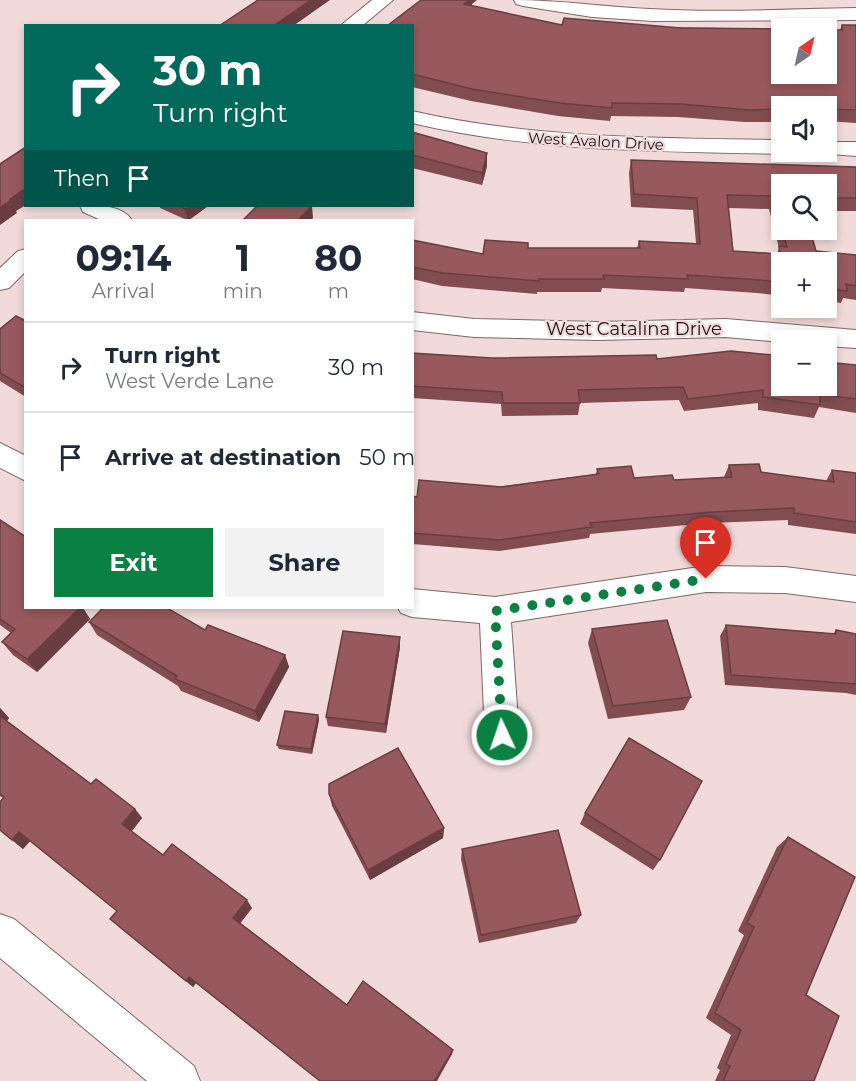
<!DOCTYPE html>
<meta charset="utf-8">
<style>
body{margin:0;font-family:Montserrat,sans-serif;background:#f2f2f3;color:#1f2937;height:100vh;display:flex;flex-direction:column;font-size:22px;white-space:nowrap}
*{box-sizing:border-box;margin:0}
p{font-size:20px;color:#747a83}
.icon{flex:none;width:33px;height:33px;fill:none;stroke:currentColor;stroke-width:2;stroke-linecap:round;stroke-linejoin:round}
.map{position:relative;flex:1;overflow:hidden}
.sheet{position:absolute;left:24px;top:219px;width:390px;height:390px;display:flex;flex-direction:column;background:#fff;border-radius:0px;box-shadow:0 3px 9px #0003}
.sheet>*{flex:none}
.guide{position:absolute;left:24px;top:24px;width:390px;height:183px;border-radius:0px;box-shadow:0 3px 9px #0003;background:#00695c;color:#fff;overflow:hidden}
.needle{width:39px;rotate:34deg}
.buttons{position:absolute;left:771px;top:18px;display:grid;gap:12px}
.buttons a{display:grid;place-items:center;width:66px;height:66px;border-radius:0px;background:#fff;box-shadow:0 3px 9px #0003;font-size:30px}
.pin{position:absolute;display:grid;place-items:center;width:51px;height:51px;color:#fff;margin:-62px -26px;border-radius:50% 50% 50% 0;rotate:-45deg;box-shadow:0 0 6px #0007}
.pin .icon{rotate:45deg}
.me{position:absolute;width:66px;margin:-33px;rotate:357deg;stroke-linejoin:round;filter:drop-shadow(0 0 4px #0008)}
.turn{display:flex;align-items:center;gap:21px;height:126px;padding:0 30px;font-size:27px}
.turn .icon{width:78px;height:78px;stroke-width:2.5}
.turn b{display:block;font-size:42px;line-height:51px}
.then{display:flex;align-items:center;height:57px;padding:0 30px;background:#0003;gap:12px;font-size:22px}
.eta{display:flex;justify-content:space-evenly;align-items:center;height:102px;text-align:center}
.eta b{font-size:36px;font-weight:700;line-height:42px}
.button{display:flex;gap:12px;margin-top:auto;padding:12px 30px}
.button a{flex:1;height:69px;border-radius:0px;background:#0b8043;color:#fff;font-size:24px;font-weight:700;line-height:69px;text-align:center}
.button a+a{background:#f2f2f3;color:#1f2937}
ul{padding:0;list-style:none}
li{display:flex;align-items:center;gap:18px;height:90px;padding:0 30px;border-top:2px solid #e0e1e3}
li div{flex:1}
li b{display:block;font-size:22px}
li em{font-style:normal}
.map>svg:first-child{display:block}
</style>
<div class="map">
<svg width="856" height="1081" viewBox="0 0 856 1081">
<rect width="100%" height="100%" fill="#f2dada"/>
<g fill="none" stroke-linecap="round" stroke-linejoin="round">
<defs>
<g id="minor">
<polygon points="372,0 393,0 362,26 340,26"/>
<path d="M 514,0 C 560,0 604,7 650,9 C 718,13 788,9 856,8 L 856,20 L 653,21 L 592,17 L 523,6 L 516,4 Z"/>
<path d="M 412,111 C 534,139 657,138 782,140 L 782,152 L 790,152 L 782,154 C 657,151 535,152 412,123 Z"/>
<polygon points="826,142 856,142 856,156 818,153 826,152"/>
<path d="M 80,206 C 98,206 121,204 132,220 L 101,220 L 83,212 Z"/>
<polygon points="26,249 26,271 9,288 0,290 0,268 18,251"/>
<polygon points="412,312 474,319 598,322 726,319 856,330 856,348 826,346 826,340 782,342 726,337 598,340 474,337 412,330"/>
<polygon points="0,443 26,456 26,481 0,468"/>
<polygon points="706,566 785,567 856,576 856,602 785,593 706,592 511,622 519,735 514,746 502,751 490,746 485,735 480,623 412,617 401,613 398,608 412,608 412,589 495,597"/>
<polygon points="0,914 14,919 194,1066 200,1081 147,1081 0,958"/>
</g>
</defs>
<use href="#minor" stroke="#7c6767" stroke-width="2"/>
<use href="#minor" fill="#fff" fill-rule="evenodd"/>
</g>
<g fill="#824d50" fill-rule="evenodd">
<polygon points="472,4 472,6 562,25 840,30 842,25 856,25 856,123 826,121 826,106 782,106 782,122 745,122 678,117 611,116 610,121 558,116 471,101 412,87 412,26"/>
<polygon points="412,132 487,153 487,166 482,185 412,168"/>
<path d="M 631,160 L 856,167 L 856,211 L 826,211 L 826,184 L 782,184 L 782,230 L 810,230 L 816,251 L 856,255 L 856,300 L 843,298 L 841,303 L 826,301 L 826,262 L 782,262 L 782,296 L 757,293 L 685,288 L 684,292 L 602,288 L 601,292 L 537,292 L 537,294 L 442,286 L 412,279 L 412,240 L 483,254 L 528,248 L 637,248 L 639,241 L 696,243 L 693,210 L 631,207 L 629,173 ZM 729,208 L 769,209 L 779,248 L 777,254 L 733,251 Z"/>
<polygon points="160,206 208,206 189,220 187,220 160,208"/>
<polygon points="26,321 26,397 0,381 0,329"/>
<polygon points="412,353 492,358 657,359 856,365 856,413 819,407 814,418 758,410 758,403 684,411 679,400 580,403 578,415 502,416 501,404 412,398"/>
<polygon points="729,465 761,472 826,481 832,470 856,473 856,534 788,525 788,520 708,523 590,534 589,538 499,551 412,544 412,496 417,497 596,474 597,469 634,478 674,480 724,477"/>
<polygon points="0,520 26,608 83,608 90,619 37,672 13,655 2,642 11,633 0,625"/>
<polygon points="89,622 205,630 285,655 289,667 259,722 181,691 178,686 97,635"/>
<polygon points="726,625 833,634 836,630 856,634 856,695 846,693 725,685 720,636"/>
<polygon points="592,629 691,697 684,710 608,719 588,643"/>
<polygon points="400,647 386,733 328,726 326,717"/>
<polygon points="0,708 9,718 7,721 91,784 135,809 142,818 132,831 163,855 252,908 240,923 347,1005 452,1054 437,1081 320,1081 196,983 193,987 119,927 117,911 30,841 23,849 0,830 3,798 0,796"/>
<polygon points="318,715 319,720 312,754 279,749 277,745"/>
<polygon points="329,794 444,828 443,838 370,880 332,806"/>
<polygon points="585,813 660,860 653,870 580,824"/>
<polygon points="788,837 806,995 814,1081 715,1081 720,1070 717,1068 731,1035 706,1018 744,935 738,931 777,847"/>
<polygon points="462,849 581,915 576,923 479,943 461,859"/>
</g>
<g fill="#6a3e41">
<polygon points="311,0 330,0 293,26 273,26"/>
<polygon points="467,0 477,0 472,4 471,10 464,4"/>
<polygon points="487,153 487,166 482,185 482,173"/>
<polygon points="26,188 26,205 16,211 17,213 0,225 0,208 10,199"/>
<polygon points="189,206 208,206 189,220 188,220 185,209"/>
<polygon points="312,206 313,218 311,220 298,220"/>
<polygon points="80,608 83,608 90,619 37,672 27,659"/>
<polygon points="400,637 400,647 386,733 385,724"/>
<polygon points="285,655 289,667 259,722 255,711"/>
<polygon points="0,708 9,718 5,723 0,718"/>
<polygon points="318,715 319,720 312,754 311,749"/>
<polygon points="135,809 142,818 130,833 122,824"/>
<polygon points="444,828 443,838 370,880 368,870"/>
<polygon points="19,832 30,841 23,849 12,840"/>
<polygon points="247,900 252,908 239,925 233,918"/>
<polygon points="189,977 196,983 193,987 186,981"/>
<polygon points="453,1050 452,1054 436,1081 435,1080"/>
</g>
<g fill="#97595d" stroke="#6a3e41" stroke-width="1.5">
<polygon points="258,0 311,0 273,26 219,26"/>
<polygon points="421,0 469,0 464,4 562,25 564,18 681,28 782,29 782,74 826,74 826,30 842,30 842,25 856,25 856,110 826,109 826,106 782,106 782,109 749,110 681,104 612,103 612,108 560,103 472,89 412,74 412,26 387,26"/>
<polygon points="412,132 487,153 482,173 412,155"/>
<polygon points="26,147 26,188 10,199 11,200 0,208 0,164"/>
<polygon points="631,160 856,167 856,198 826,198 826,184 782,184 782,226 774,196 727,195 733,251 780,254 779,246 787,247 782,230 810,230 816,251 856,255 856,286 846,284 847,291 826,288 826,262 782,262 782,283 761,280 687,275 688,279 603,275 604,279 539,279 539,281 443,273 412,267 412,240 483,254 485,240 528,243 528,248 640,248 639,241 700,244 697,198 634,194"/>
<polygon points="179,206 189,206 185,209"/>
<polygon points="257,206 312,206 298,220 243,220"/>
<polygon points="16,316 26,321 26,388 0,373 0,329"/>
<polygon points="731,351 782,356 782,386 826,386 826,362 856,365 856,399 820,394 820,405 763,397 763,390 688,399 683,387 578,390 580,403 503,403 502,392 412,386 412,353 492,358 656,355 657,359"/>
<polygon points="759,464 761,472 834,482 832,470 856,473 856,522 794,513 794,508 712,512 590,523 592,527 500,540 412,533 412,496 417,497 419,480 502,487 599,474 597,469 631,466 634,478 672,475 674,480 732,477 729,465"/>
<polygon points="0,520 26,537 26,608 80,608 27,659 2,642 15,629 0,619"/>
<polygon points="103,608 167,608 205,630 208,625 285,655 255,711 175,679 177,676 89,622"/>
<polygon points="667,620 691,697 613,706 592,629"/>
<polygon points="726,625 836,634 836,630 856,634 856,684 731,675"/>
<polygon points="343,631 400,637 385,724 326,717"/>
<polygon points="285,711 318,715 311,749 277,745"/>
<polygon points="0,716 91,784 96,779 135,809 122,824 163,855 172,844 247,900 233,918 347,1005 363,981 453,1050 435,1080 437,1081 320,1081 189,977 186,981 110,919 117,911 19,832 12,840 0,830 0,802 4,797 0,794"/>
<polygon points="629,738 702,781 660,860 585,813"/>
<polygon points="398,748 444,828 368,870 329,794 329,784"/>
<polygon points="558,830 581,915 481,935 462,849"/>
<polygon points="788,837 855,877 806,995 839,1016 814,1081 723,1081 730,1066 726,1064 741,1030 715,1013 754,927 747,923"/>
</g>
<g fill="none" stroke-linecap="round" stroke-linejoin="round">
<polyline stroke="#0b8043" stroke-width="10" stroke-dasharray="0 18" points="502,735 495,611 706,579"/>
</g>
<g text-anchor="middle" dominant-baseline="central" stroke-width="4.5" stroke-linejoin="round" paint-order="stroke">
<g font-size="15" fill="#1d1415" stroke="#f2dada">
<text transform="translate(596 141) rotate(3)">West Avalon Drive</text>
</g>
<g font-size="18" fill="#1d1415" stroke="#f2dada">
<text x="634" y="329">West Catalina Drive</text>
</g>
</g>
</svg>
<div class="buttons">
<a><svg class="needle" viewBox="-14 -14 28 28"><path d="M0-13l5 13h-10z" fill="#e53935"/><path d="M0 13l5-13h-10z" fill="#747a83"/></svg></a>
<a><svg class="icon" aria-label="sound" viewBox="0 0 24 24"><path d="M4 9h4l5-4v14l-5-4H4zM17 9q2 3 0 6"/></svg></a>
<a><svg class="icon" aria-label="search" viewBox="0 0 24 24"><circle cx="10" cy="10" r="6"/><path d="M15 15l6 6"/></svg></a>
<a>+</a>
<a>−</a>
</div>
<div class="pin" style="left:706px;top:579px;background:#d93025"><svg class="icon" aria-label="arrive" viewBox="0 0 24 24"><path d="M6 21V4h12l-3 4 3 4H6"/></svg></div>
<svg class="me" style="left:502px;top:735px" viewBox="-20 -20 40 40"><circle r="17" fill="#0b8043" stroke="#fff" stroke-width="3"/><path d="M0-11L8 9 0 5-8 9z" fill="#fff"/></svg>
<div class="guide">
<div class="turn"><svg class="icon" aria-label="right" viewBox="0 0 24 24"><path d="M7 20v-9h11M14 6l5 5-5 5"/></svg><div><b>30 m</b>Turn right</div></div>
<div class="then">Then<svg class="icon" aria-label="arrive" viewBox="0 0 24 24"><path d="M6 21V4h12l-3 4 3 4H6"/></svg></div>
</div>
<section class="sheet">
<div class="eta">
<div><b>09:14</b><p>Arrival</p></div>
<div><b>1</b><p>min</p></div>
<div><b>80</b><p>m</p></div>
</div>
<ul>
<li><svg class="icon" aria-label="right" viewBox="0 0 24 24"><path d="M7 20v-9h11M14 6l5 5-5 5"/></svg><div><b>Turn right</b><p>West Verde Lane</p></div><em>30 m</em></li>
<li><svg class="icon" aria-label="arrive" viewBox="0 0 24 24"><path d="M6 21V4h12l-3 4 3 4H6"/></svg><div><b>Arrive at destination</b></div><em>50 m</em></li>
</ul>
<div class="button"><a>Exit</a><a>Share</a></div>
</section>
</div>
